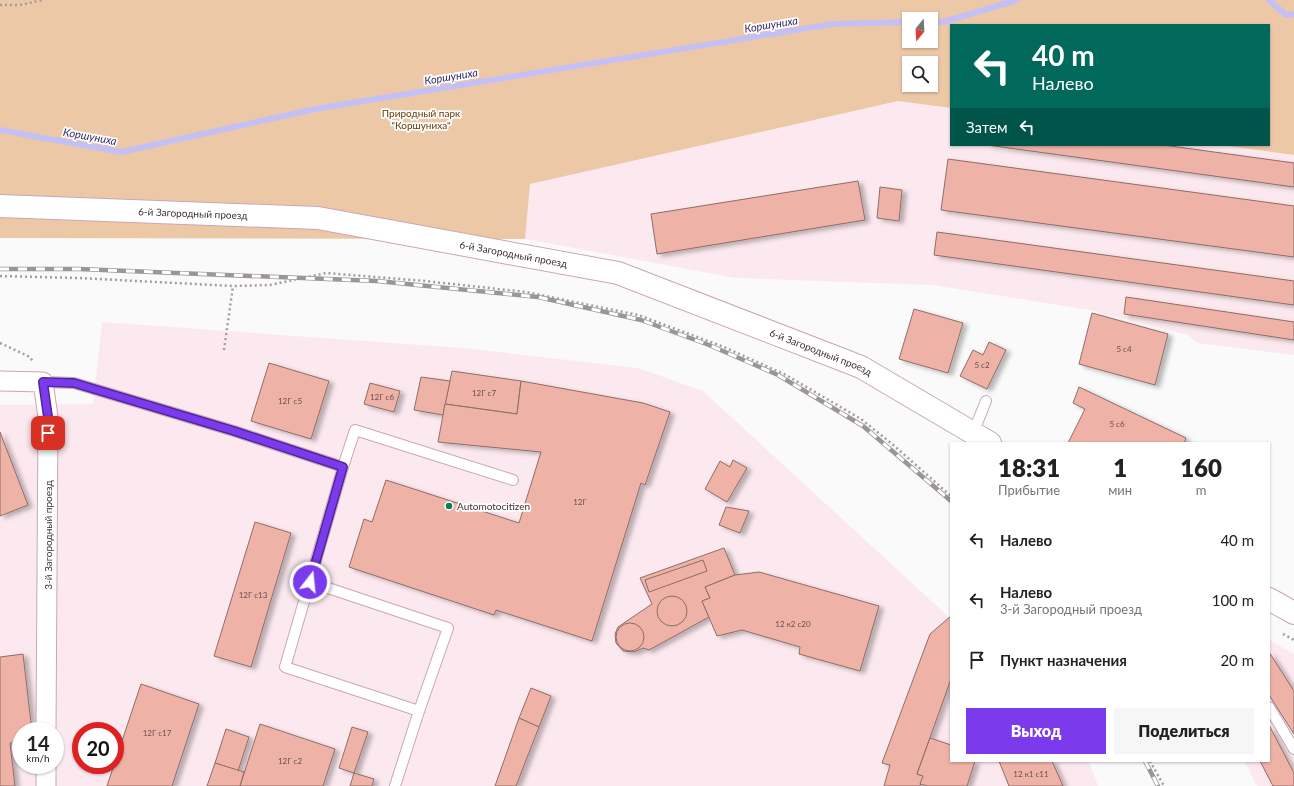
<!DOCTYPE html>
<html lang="ru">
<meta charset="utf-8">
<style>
body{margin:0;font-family:Lato,sans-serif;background:#f6f6f6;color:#222;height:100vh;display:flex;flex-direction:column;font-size:15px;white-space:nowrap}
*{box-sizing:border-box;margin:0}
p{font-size:13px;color:#767676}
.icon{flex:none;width:22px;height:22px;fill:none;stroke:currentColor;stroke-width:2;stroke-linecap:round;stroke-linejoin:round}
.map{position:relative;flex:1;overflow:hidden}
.details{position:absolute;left:950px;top:442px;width:320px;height:320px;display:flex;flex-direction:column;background:#fff;border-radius:0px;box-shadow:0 1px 3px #0004}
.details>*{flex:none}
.hud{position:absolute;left:950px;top:24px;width:320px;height:122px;border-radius:0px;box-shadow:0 1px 3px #0004;background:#00695c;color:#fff;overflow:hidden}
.needle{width:26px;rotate:198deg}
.fabs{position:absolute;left:902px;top:12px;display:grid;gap:8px}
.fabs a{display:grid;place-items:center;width:36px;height:36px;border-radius:0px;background:#fff;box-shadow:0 1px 3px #0004;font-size:20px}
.speed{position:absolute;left:12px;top:722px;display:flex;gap:8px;font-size:20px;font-weight:700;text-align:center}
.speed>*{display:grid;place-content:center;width:52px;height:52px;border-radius:50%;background:#fff;box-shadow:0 1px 3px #0004;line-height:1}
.speed small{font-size:10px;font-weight:400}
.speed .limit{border:6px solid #d22;background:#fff;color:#111}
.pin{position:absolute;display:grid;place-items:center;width:34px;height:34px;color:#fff;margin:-17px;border-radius:8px;box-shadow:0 2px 6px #0006}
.me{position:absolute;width:44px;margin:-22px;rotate:16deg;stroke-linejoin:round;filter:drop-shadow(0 0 3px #0008)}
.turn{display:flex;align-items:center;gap:14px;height:84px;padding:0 16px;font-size:18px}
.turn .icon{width:52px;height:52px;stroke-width:2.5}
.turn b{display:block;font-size:28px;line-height:34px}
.then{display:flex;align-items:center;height:38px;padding:0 16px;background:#0003;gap:8px;font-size:15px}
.eta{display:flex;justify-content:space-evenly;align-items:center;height:68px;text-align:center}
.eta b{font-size:24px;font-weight:800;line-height:28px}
.cta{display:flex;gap:8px;margin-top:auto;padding:8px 16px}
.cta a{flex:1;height:46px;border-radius:0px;background:#7c3aed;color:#fff;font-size:16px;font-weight:800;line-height:46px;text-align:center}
.cta a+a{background:#f6f6f6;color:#222}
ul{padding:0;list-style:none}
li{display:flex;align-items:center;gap:12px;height:60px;padding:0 16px}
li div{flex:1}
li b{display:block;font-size:15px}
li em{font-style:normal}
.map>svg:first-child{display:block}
</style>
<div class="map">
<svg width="1294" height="786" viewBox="0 0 1294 786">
<defs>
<filter id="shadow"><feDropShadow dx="4.5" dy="2.5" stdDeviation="2" flood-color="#0004"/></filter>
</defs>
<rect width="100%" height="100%" fill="#fafafa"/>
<g fill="#fce9ef" fill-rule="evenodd">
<polygon points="898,101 951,108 951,145 1219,145 1294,155 1294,355 1198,343 1188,335 1090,310 932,285 736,278 525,239 529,184"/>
<path d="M 102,322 L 463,348 L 638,368 L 703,391 L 951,619 L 951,761 L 1089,761 L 1098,786 L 0,786 L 0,405 L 93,404 ZM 21,731 L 55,731 L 55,765 L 21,765 ZM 81,731 L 115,731 L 115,765 L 81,765 Z"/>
<polygon points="1269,640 1294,654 1294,786 1257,786 1244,761 1269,761"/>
</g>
<path fill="#ecc8a7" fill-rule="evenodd" d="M 0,0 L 1294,0 L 1294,155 L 1219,145 L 1269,145 L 1269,25 L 951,25 L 951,108 L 898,101 L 530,184 L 525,239 L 0,238 ZM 909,19 L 931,19 L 931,41 L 909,41 ZM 909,63 L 931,63 L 931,85 L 909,85 Z"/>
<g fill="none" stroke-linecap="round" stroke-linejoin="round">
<g stroke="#c4c0f4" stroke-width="6">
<polyline points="1269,0 1286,15 1294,14"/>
<polyline points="931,22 943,22 1017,0"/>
<polyline points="0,130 121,152 315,109 832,24 909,22"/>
</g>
</g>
<g fill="#eeb2a6" stroke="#8f6d67" filter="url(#shadow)">
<polygon points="987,145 1163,145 1294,163 1294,187"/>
<polygon points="948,159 1294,206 1294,257 941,210"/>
<polygon points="858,181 865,220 657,254 651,214"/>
<polygon points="880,187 902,190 899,221 877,218"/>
<polygon points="937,232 1294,281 1294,305 934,255"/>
<polygon points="1126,297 1294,322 1294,340 1124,314"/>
<polygon points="914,309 963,323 948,373 899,359"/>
<polygon points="1092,313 1168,334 1155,385 1079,364"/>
<polygon points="989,342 1006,350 987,389 960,376 973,350 983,355"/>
<polygon points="269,363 329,381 311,439 251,421"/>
<polygon points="452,371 521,381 517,414 445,404"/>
<polygon points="421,377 450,381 443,415 414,410"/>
<polygon points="521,381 643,403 670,412 645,485 641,483 592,641 496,610 494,615 349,567 364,519 372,522 386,480 519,523 541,452 438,442 445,404 517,414"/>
<polygon points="370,383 400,391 394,412 364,404"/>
<polygon points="1079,387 1186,438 1184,443 1068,443 1085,409 1073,403"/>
<polygon points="0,432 28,505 0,516"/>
<polygon points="733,460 747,468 727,502 705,489 720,461 730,467"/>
<polygon points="726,507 749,511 740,533 719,525"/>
<polygon points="255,522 291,533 251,667 214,656"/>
<polygon points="724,548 735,575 705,587 710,598 702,601 709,617 649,650 643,648 634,652 623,651 616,643 615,634 618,627 652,604 640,578"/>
<polygon points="703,560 707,571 649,592 645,580"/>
<polygon points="759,572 879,606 860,671 799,654 800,647 742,630 717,636 702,601 710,598 705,587 735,575"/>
<circle cx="672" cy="611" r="15"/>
<polygon points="951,616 951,679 917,774 923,776 920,786 884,786 890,765 882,763 930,634"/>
<circle cx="630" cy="637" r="14"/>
<polygon points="1269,652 1294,691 1294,734 1269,695"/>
<polygon points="23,654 32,731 21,731 21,742 10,743 15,786 0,786 0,657"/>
<polygon points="141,684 199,704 172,786 107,786"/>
<polygon points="531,688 551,696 539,727 519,718"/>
<polygon points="519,718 539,727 516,786 495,786"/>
<polygon points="260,724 335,749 323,786 240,786"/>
<polygon points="1269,725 1294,773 1294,786 1273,786 1260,761 1269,761"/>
<polygon points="352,727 368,732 354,773 339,768"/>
<polygon points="226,729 249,737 238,771 215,763"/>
<polygon points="930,738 951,745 951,761 975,761 967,786 928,786 920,784 923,776 917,774"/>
<polygon points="999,761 1052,761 1063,786 1009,786"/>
<polygon points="215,763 244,772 240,786 207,786"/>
<polygon points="354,773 374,779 372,786 350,786"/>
</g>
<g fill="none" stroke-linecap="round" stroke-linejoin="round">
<defs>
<g id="service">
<polyline points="43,382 74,383 234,431 343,467 285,667 419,711 395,786"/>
<polyline points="973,433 986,401"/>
<polyline points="343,467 355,430 513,480"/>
<polyline points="310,582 448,628 419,711"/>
<polyline points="1269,707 1294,749"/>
</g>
<g id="minor">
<polyline points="0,381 43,382 48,417 46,731"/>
<polyline points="46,786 46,765"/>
</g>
<g id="tertiary">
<path id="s1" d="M 0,206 L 318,218 L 618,273 L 861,367 L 990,443"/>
<polyline points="1269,599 1294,613"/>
</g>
</defs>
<use href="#service" stroke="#caa7b2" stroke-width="12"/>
<use href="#minor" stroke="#caa7b2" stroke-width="21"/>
<use href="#tertiary" stroke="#caa7b2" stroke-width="24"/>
<g stroke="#a39c9e" stroke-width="2.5" stroke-dasharray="2 3" stroke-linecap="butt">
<polyline points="0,5 20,5 43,0"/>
<polyline points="0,276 79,278 233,286 270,285 326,273 425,281 526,292 638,315 724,347 786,375 861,419 891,443 951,496"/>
<polyline points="0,343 30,357 33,362"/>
<polyline points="224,350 233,286"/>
<polyline points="1283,634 1294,640"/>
<polyline points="1150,761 1164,786"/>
</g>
<use href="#service" stroke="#fff" stroke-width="10"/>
<use href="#minor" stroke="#fff" stroke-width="19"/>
<use href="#tertiary" stroke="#fff" stroke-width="22"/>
<defs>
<g id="rail">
<polyline points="0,269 79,269 377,281 538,297 641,320 709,345 778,375 863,426 951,501"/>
<polyline points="1145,761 1158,786"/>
</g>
</defs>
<use href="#rail" stroke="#9c9597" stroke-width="4.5"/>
<use href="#rail" stroke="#fff" stroke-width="3" stroke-dasharray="9" stroke-linecap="butt"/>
</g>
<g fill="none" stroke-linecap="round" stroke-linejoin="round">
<defs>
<polyline id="route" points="48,433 48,417 43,382 74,383 234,431 343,467 310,582"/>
</defs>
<use href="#route" stroke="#51269a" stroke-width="10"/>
<use href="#route" stroke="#7c3aed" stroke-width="7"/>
</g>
<circle fill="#038060" stroke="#fff" stroke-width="1.5" cx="449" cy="506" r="4"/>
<g text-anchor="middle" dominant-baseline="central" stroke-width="3.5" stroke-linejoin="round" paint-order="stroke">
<g font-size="8" fill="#6a5050">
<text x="1124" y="349">5 с4</text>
<text x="982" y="365">5 с2</text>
<text x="484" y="393">12Г с7</text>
<text x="382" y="397">12Г с6</text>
<text x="290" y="401">12Г с5</text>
<text x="1117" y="424">5 с6</text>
<text x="580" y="502">12Г</text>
<text x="253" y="595">12Г с13</text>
<text x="793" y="624">12 к2 с20</text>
<text x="157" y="733">12Г с17</text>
<text x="290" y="761">12Г с2</text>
<text x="1031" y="774">12 к1 с11</text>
</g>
<g font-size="10" fill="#603805" stroke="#fff">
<text x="421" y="113">Природный парк<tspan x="421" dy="12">"Коршуниха"</tspan></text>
</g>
<g font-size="10" fill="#3e3034" stroke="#fff">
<text stroke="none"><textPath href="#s1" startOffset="193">6-й Загородный проезд</textPath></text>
<text stroke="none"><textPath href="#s1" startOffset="517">6-й Загородный проезд</textPath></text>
<text stroke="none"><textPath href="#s1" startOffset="841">6-й Загородный проезд</textPath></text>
<text transform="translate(48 535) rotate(-90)">3-й Загородный проезд</text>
</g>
<g font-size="10" fill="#3e3034" stroke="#fff" text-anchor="start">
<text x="457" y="506">Automotocitizen</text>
</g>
<g font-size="11" font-style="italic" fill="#382c69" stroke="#fff">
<text transform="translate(771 24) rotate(-9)">Коршуниха</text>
<text transform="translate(451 76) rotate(-9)">Коршуниха</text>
<text transform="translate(90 136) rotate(10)">Коршуниха</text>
</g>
</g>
</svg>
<div class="fabs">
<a><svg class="needle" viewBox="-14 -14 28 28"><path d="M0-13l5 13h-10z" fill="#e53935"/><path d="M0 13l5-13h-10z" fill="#767676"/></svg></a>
<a><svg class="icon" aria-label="search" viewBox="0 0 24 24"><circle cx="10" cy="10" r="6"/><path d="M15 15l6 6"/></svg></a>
</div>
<div class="speed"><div>14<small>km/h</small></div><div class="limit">20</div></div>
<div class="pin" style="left:48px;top:433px;background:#d93025"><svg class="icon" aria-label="arrive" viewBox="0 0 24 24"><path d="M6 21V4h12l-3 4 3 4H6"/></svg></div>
<svg class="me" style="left:310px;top:582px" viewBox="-20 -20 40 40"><circle r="17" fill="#7c3aed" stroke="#fff" stroke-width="3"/><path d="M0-11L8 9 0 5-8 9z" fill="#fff"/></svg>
<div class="hud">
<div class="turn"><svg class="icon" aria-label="left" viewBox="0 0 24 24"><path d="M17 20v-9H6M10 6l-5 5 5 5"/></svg><div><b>40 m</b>Налево</div></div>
<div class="then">Затем<svg class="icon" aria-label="left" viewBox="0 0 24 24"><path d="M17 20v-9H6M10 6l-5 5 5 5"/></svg></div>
</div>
<section class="details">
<div class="eta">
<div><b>18:31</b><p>Прибытие</p></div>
<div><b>1</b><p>мин</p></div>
<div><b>160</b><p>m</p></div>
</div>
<ul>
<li><svg class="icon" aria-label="left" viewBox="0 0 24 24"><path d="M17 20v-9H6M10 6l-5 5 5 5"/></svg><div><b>Налево</b></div><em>40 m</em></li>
<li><svg class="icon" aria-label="left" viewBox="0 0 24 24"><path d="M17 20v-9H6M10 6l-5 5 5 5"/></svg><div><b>Налево</b><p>3-й Загородный проезд</p></div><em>100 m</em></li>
<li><svg class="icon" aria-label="arrive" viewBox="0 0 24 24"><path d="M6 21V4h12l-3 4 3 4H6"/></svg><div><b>Пункт назначения</b></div><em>20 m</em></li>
</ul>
<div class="cta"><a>Выход</a><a>Поделиться</a></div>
</section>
</div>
